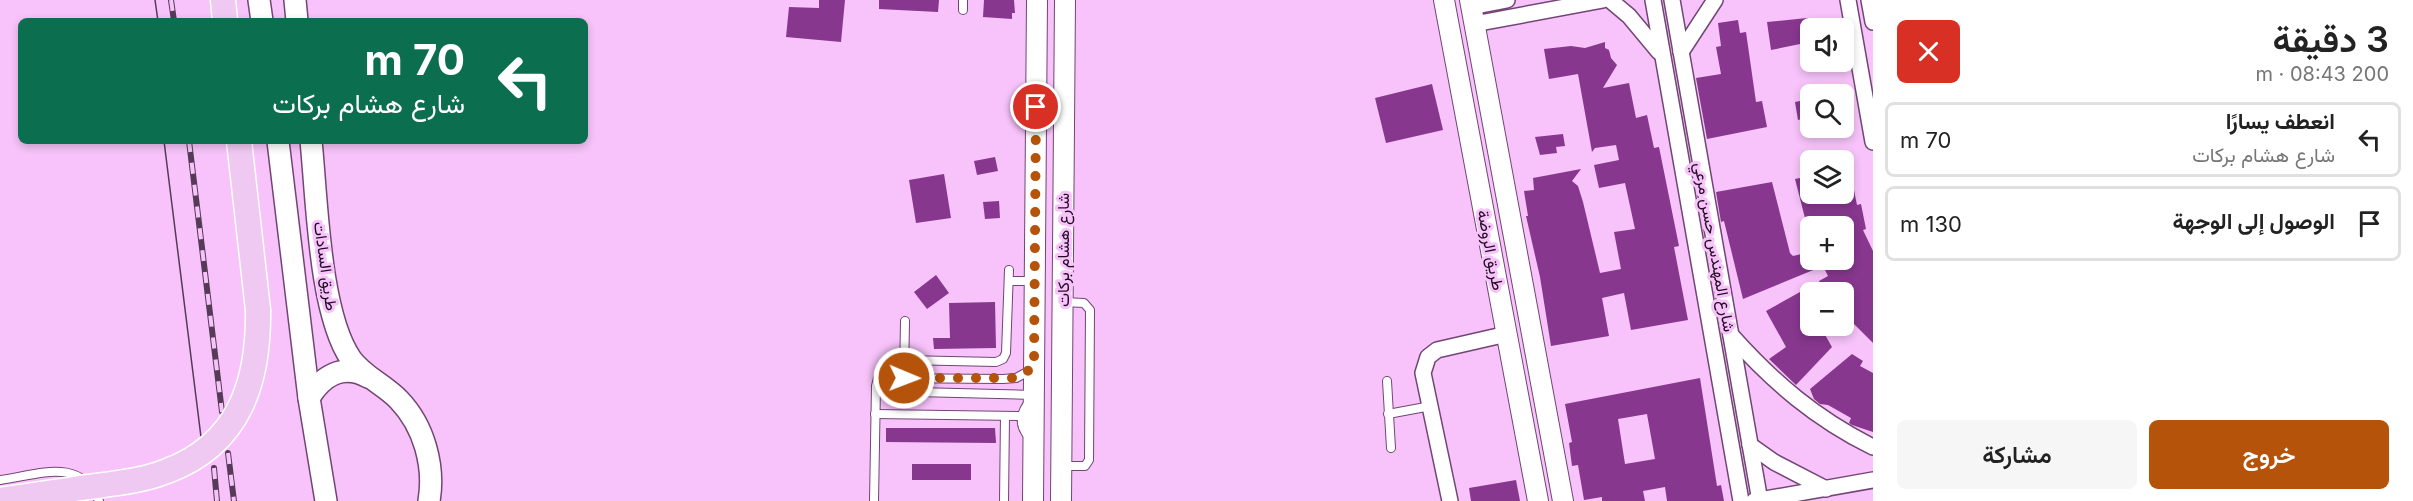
<!DOCTYPE html>
<html lang="ar">
<meta charset="utf-8">
<style>
body{margin:0;font-family:Inter,Vazirmatn,sans-serif;background:#f6f6f6;color:#222;direction:rtl;height:100vh;display:flex;flex-direction:column;font-size:22px;white-space:nowrap}
*{box-sizing:border-box;margin:0}
p{font-size:20px;color:#767676}
.icon{flex:none;width:33px;height:33px;fill:none;stroke:currentColor;stroke-width:2;stroke-linecap:round;stroke-linejoin:round}
.map{position:relative;flex:1;overflow:hidden;direction:ltr}
.side{display:flex;flex-direction:column;background:#fff;width:540px}
.side>*{flex:none}
.guide{position:absolute;left:18px;top:18px;width:570px;height:126px;border-radius:9px;box-shadow:0 3px 9px #0003;direction:rtl;background:#0b6e4f;color:#fff;overflow:hidden}
.fabs{position:absolute;left:1800px;top:18px;display:grid;gap:12px}
.fabs a{display:grid;place-items:center;width:54px;height:54px;border-radius:9px;background:#fff;box-shadow:0 3px 9px #0003;font-size:30px}
.pin{position:absolute;display:grid;place-items:center;width:51px;height:51px;color:#fff;margin:-26px;border:3px solid #fff;border-radius:50%;box-shadow:0 2px 6px #0007}
.me{position:absolute;width:66px;margin:-33px;rotate:91deg;stroke-linejoin:round;filter:drop-shadow(0 0 4px #0008)}
.turn{display:flex;align-items:center;gap:21px;height:126px;padding:0 24px;font-size:27px}
.turn .icon{width:78px;height:78px;stroke-width:2.5}
.turn b{display:block;font-size:42px;line-height:51px}
.round{display:grid;place-items:center;flex:none;width:63px;height:63px;border-radius:9px;background:#f6f6f6}
.head{display:flex;align-items:center;justify-content:space-between;height:102px;padding:0 24px}
h1{font-size:36px;font-weight:600;line-height:45px}
.cta{display:flex;gap:12px;margin-top:auto;padding:12px 24px}
.cta a{flex:1;height:69px;border-radius:9px;background:#b45309;color:#fff;font-size:24px;font-weight:600;line-height:69px;text-align:center}
.cta a+a{background:#f6f6f6;color:#222}
ul{padding:0;list-style:none}
li{display:flex;align-items:center;gap:18px;height:75px;margin:0 12px 9px;padding:0 12px;border:3px solid #e0e0e0;border-radius:9px}
li div{flex:1}
li b{display:block;font-size:22px}
li em{font-style:normal}
main{display:flex;flex:1;min-height:0}
.map>svg:first-child{display:block}
</style>
<main>
<section class="side">
<div class="head"><div><h1>3 دقيقة</h1><p>200 m · 08:43</p></div><a class="round" style="background:#d93025;color:#fff"><svg class="icon" aria-label="close" viewBox="0 0 24 24"><path d="M6 6l12 12M18 6L6 18"/></svg></a></div>
<ul>
<li><svg class="icon" aria-label="left" viewBox="0 0 24 24"><path d="M17 20v-9H6M10 6l-5 5 5 5"/></svg><div><b>انعطف يسارًا</b><p>شارع هشام بركات</p></div><em>70 m</em></li>
<li><svg class="icon" aria-label="arrive" viewBox="0 0 24 24"><path d="M6 21V4h12l-3 4 3 4H6"/></svg><div><b>الوصول إلى الوجهة</b></div><em>130 m</em></li>
</ul>
<div class="cta"><a>خروج</a><a>مشاركة</a></div>
</section>
<div class="map">
<svg width="1873" height="501" viewBox="0 0 1873 501">
<rect width="100%" height="100%" fill="#f7c3fa"/>
<g fill="#87378e" fill-rule="evenodd">
<polygon points="819,0 845,0 841,42 786,37 789,7 819,8"/>
<polygon points="879,0 939,0 938,12 879,9"/>
<polygon points="984,0 1014,0 1015,13 1012,13 1012,19 983,17"/>
<polygon points="1807,18 1833,28 1810,28 1810,42 1771,50 1767,22"/>
<polygon points="1738,20 1740,33 1746,32 1756,102 1762,101 1767,127 1707,139 1696,78 1721,74 1716,47 1721,46 1718,23"/>
<polygon points="1605,42 1605,48 1609,50 1611,58 1617,65 1603,88 1629,83 1636,118 1647,115 1654,148 1659,147 1679,246 1674,247 1688,320 1631,330 1624,293 1602,298 1609,336 1551,346 1540,277 1526,216 1528,216 1524,191 1534,190 1533,178 1581,169 1572,181 1578,186 1583,202 1600,273 1621,269 1614,232 1635,229 1625,183 1599,188 1594,165 1619,160 1616,145 1595,148 1592,152 1578,74 1549,79 1544,49 1571,46 1585,48"/>
<polygon points="1432,84 1443,130 1386,143 1375,98"/>
<polygon points="1810,99 1810,117 1798,120 1795,102"/>
<polygon points="1563,134 1565,146 1556,147 1557,153 1540,155 1535,137"/>
<polygon points="995,157 998,171 977,175 974,161"/>
<polygon points="1849,165 1857,205 1861,204 1866,229 1863,230 1873,251 1873,343 1844,314 1844,283 1823,292 1819,281 1828,276 1823,266 1743,299 1724,221 1721,222 1716,192 1772,182 1790,253 1793,256 1810,252 1810,260 1844,260 1844,226 1807,226 1795,179 1810,176 1810,194 1844,194 1844,166"/>
<polygon points="944,174 951,218 916,223 909,180"/>
<polygon points="999,201 1000,218 985,219 983,202"/>
<polygon points="936,275 949,293 927,309 914,292"/>
<polygon points="1800,292 1810,309 1810,326 1820,326 1832,347 1796,385 1769,359 1786,347 1766,311"/>
<polygon points="995,302 996,348 934,349 933,338 950,338 949,303"/>
<polygon points="1852,354 1863,361 1860,366 1873,373 1873,432 1852,425 1849,423 1851,418 1828,405 1820,404 1814,399 1810,389"/>
<path d="M 1700,378 L 1717,486 L 1721,485 L 1724,501 L 1667,501 L 1665,487 L 1643,491 L 1645,501 L 1602,501 L 1602,497 L 1584,500 L 1578,465 L 1572,466 L 1569,443 L 1572,442 L 1565,404 ZM 1647,414 L 1655,459 L 1625,464 L 1618,419 Z"/>
<polygon points="886,428 995,428 996,443 886,442"/>
<rect x="912" y="464" width="59" height="16"/>
<polygon points="1516,480 1520,501 1471,501 1469,488"/>
</g>
<g fill="none" stroke-linecap="round" stroke-linejoin="round">
<defs>
<g id="service">
<polyline points="963,10 963,0"/>
<polyline points="1009,281 1034,281"/>
<polyline points="904,360 996,362 1003,359 1006,353 1009,270"/>
<polyline points="904,378 905,321"/>
<polyline points="1387,381 1391,448"/>
<polyline points="876,391 1033,395"/>
<polyline points="875,414 1021,416"/>
<polyline points="1388,414 1431,406"/>
<path d="M 1029,437 C 1018,425 1020,412 1031,400"/>
<polyline points="1063,466 1085,466 1089,460 1090,310 1084,303 1063,302"/>
<path d="M 0,480 C 38,475 80,456 99,501"/>
<polyline points="874,501 876,386 878,378 1003,379 1016,378 1031,370"/>
<polyline points="1004,501 1005,416"/>
</g>
<g id="minor">
<polyline points="1610,0 1629,16 1659,52"/>
<polyline points="1653,0 1741,501"/>
<polyline points="1672,0 1760,501"/>
<polyline points="1848,0 1873,142"/>
<polyline points="1869,0 1873,22"/>
<polyline points="1471,7 1507,0"/>
<polyline points="1474,24 1603,0"/>
<polyline points="1681,52 1715,0"/>
<path d="M 1731,335 C 1773,382 1816,419 1873,447"/>
<polyline points="1750,445 1774,462 1826,489"/>
<polyline points="1450,501 1423,373 1428,357 1437,350 1507,334"/>
<polyline points="1754,501 1873,480"/>
</g>
<g id="tertiary">
<polyline points="1444,0 1538,501"/>
<polyline points="1470,0 1563,501"/>
<polyline points="1033,501 1037,0"/>
<polyline points="1061,501 1065,0"/>
</g>
<g id="secondary">
<polyline points="259,0 262,21"/>
<polyline points="295,0 297,21"/>
<polyline points="278,141 309,398 326,501"/>
<path d="M 311,141 C 317,198 319,313 351,359 C 363,376 385,385 399,400 C 424,426 435,466 429,501"/>
<path d="M 309,398 C 322,376 343,363 368,377"/>
</g>
<g id="primary">
<polyline points="223,0 225,21"/>
<polyline points="239,141 258,310"/>
<polyline points="0,500 81,488"/>
</g>
</defs>
<use href="#service" stroke="#724575" stroke-width="10"/>
<use href="#minor" stroke="#724575" stroke-width="18"/>
<use href="#tertiary" stroke="#724575" stroke-width="22"/>
<use href="#secondary" stroke="#724575" stroke-width="24"/>
<use href="#primary" stroke="#fff" stroke-width="27"/>
<use href="#service" stroke="#fff" stroke-width="8"/>
<use href="#minor" stroke="#fff" stroke-width="15"/>
<use href="#tertiary" stroke="#fff" stroke-width="20"/>
<use href="#secondary" stroke="#fff" stroke-width="21"/>
<use href="#primary" stroke="#efc9f2" stroke-width="24"/>
<g stroke="#553b57" stroke-width="1.5">
<polyline points="155,0 158,21"/>
<polyline points="164,141 201,437"/>
</g>
<defs>
<g id="rail">
<polyline points="171,0 174,21"/>
<polyline points="189,141 222,412"/>
<polyline points="228,453 234,501"/>
<polyline points="214,468 217,501"/>
</g>
</defs>
<use href="#rail" stroke="#553b57" stroke-width="6"/>
<use href="#rail" stroke="#f7c3fa" stroke-width="4" stroke-dasharray="11" stroke-linecap="butt"/>
<defs>
<path id="primary-bridge" d="M 81,488 C 109,484 140,482 167,471 C 240,444 259,381 258,310"/>
</defs>
<use href="#primary-bridge" stroke="#fff" stroke-width="27" stroke-linecap="butt"/>
<use href="#primary-bridge" stroke="#efc9f2" stroke-width="24"/>
</g>
<g fill="none" stroke-linecap="round" stroke-linejoin="round">
<polyline stroke="#b45309" stroke-width="10" stroke-dasharray="0 18" points="904,378 1016,378 1034,367 1036,107"/>
</g>
<g text-anchor="middle" dominant-baseline="central" stroke-width="6" stroke-linejoin="round" paint-order="stroke">
<g font-size="16" fill="#1f0d21" stroke="#f7c3fa">
<text transform="translate(1715 247) rotate(80)">شارع المهندس حسن مرعي</text>
<text transform="translate(1063 250) rotate(-90)">شارع هشام بركات</text>
<text transform="translate(1491 250) rotate(79)">طريق الروضة</text>
<text transform="translate(326 266) rotate(82)">طريق السادات</text>
</g>
</g>
</svg>
<div class="fabs">
<a><svg class="icon" aria-label="sound" viewBox="0 0 24 24"><path d="M4 9h4l5-4v14l-5-4H4zM17 9q2 3 0 6"/></svg></a>
<a><svg class="icon" aria-label="search" viewBox="0 0 24 24"><circle cx="10" cy="10" r="6"/><path d="M15 15l6 6"/></svg></a>
<a><svg class="icon" aria-label="layers" viewBox="0 0 24 24"><path d="M12 4l9 5-9 5-9-5zM3 14l9 5 9-5"/></svg></a>
<a>+</a>
<a>−</a>
</div>
<div class="pin" style="left:1036px;top:107px;background:#d93025"><svg class="icon" aria-label="arrive" viewBox="0 0 24 24"><path d="M6 21V4h12l-3 4 3 4H6"/></svg></div>
<svg class="me" style="left:904px;top:378px" viewBox="-20 -20 40 40"><circle r="17" fill="#b45309" stroke="#fff" stroke-width="3"/><path d="M0-11L8 9 0 5-8 9z" fill="#fff"/></svg>
<div class="guide">
<div class="turn"><svg class="icon" aria-label="left" viewBox="0 0 24 24"><path d="M17 20v-9H6M10 6l-5 5 5 5"/></svg><div><b>70 m</b>شارع هشام بركات</div></div>
</div>
</div>
</main>
